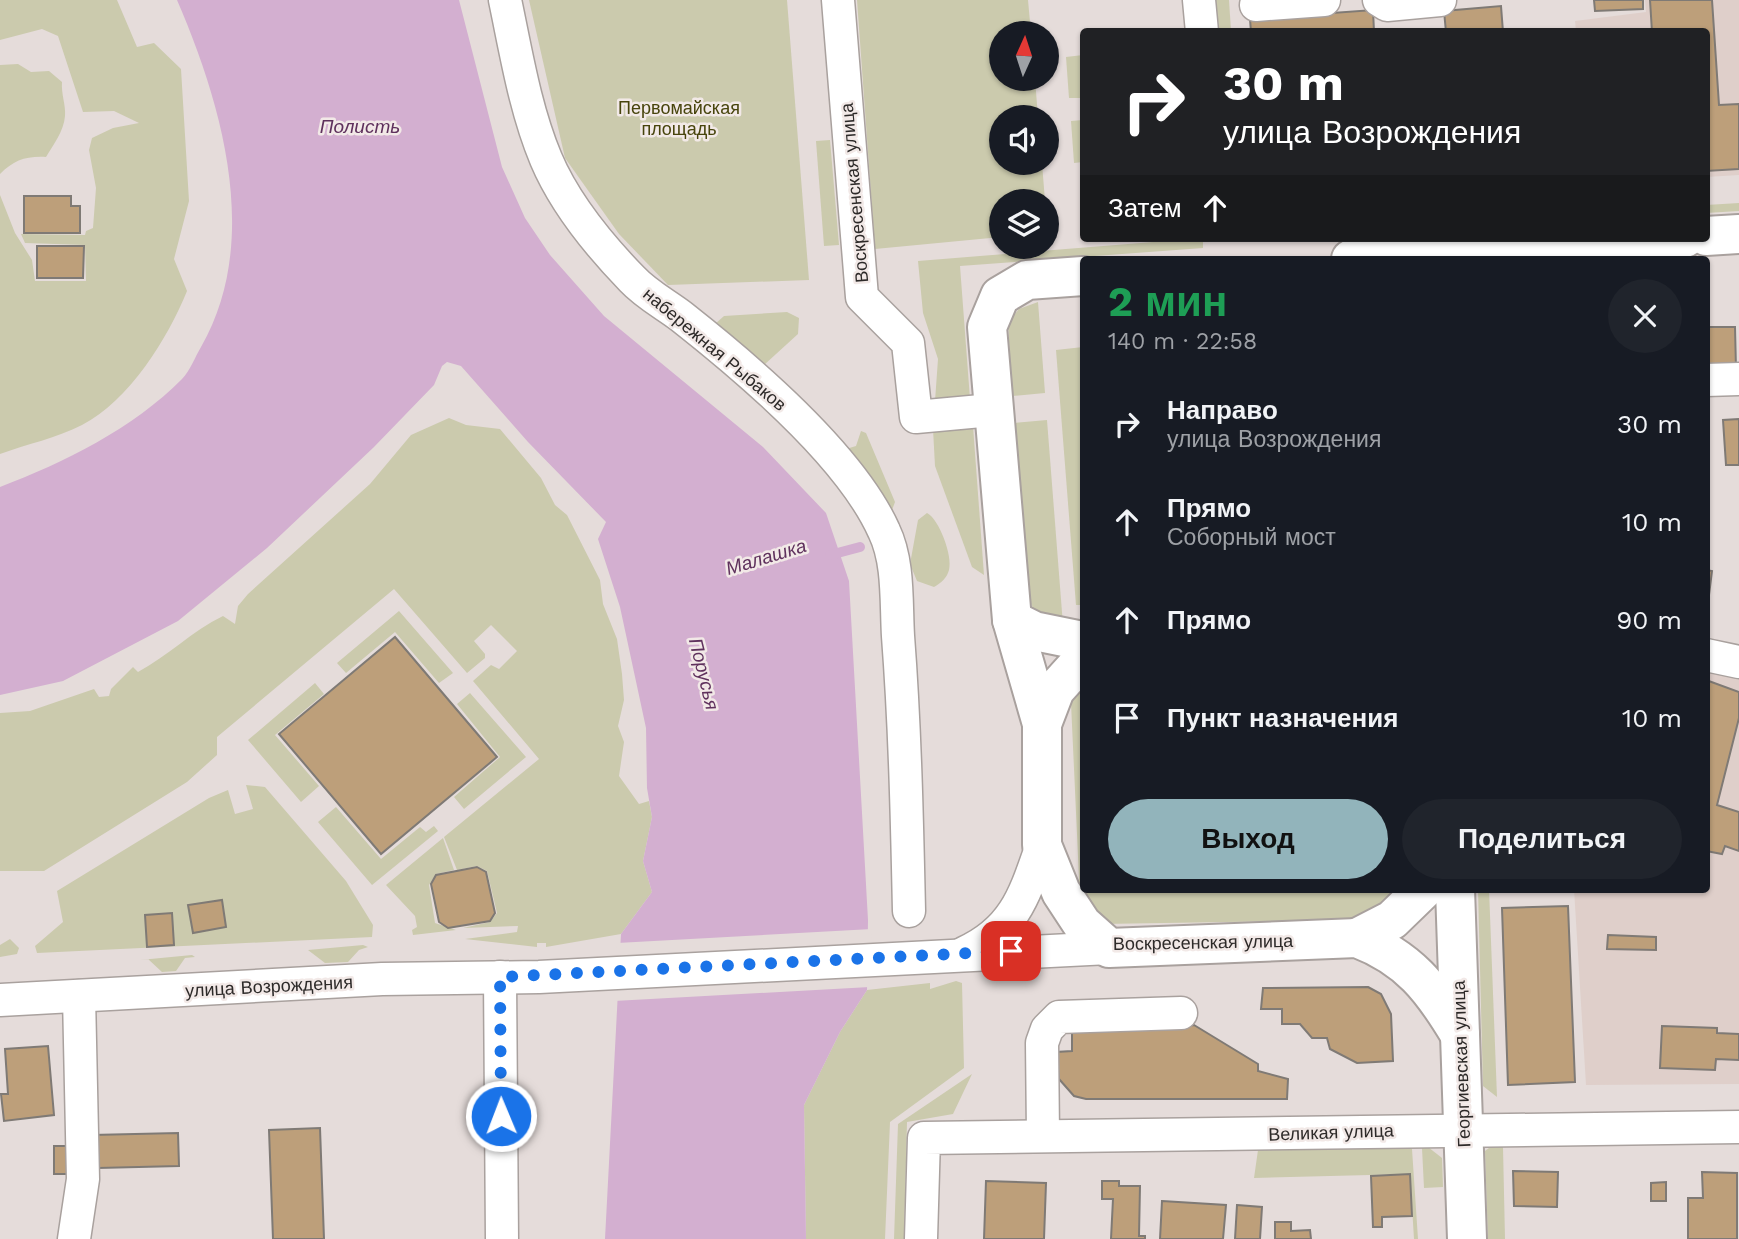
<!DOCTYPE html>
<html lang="ru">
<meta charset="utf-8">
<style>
body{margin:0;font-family:"Work Sans",sans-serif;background:#20242c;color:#f1f3f6;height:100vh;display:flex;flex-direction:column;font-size:26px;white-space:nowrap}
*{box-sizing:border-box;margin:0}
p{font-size:23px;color:#9ea1a6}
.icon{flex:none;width:38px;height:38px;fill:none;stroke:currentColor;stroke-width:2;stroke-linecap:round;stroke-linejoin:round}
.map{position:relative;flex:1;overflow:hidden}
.sheet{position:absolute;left:1080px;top:256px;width:630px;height:637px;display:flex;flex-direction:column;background:#171b24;border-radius:7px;box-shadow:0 2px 5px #0004}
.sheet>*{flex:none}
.guide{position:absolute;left:1080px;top:28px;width:630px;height:214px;border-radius:7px;box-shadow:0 2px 5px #0004;background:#202124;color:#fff;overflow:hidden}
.needle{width:46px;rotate:3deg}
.buttons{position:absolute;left:989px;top:21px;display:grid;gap:14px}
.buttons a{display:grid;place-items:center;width:70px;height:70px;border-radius:50%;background:#171b24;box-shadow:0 2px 5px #0004;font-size:35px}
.pin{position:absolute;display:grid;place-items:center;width:60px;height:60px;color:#fff;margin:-30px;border-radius:14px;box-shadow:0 4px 10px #0006}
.me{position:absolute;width:77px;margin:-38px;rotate:359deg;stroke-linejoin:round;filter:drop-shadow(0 0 5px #0008)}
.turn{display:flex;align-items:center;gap:24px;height:147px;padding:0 28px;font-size:32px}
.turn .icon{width:91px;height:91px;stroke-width:2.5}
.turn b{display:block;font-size:49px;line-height:60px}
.then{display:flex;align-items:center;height:66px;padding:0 28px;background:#0003;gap:14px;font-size:26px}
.round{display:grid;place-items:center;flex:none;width:74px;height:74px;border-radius:37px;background:#20242c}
.head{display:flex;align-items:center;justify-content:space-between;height:119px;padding:0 28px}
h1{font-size:42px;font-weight:700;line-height:52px;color:#1e9e55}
.action{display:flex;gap:14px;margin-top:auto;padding:14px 28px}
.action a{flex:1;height:80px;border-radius:42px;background:#92b4bb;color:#111;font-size:28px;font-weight:700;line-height:80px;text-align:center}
.action a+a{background:#20242c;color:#f1f3f6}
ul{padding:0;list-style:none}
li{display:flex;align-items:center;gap:21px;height:98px;padding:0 28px}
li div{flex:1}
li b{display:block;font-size:26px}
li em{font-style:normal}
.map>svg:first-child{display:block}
</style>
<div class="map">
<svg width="1739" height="1239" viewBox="0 0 1739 1239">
<rect width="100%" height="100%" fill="#e5dcda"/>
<g fill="#dfcfca">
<polygon points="1645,0 1739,0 1739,175 1706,177 1706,32 1576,31 1575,21 1646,12"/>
<polygon points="1706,668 1739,679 1739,1084 1586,1085 1574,889 1706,889"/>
</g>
<g fill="#cbcaad" fill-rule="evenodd">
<path d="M 0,0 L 117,0 L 137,47 L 154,43 L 181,69 L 189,201 L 174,259 L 187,291 C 168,338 129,401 82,425 C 57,438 27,444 0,454 L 0,195 L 15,233 L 32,260 L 35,281 L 86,281 L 85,245 L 25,243 L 21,234 L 85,235 L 86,231 L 93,228 L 96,188 L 89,150 L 92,138 L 113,128 L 139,123 L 114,111 L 83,112 L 58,36 L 42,29 L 0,40 Z"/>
<polygon points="529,0 787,0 809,280 668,285 619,234 565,158"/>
<polygon points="857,0 1028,0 1031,33 1001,33 1001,79 1035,79 1038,117 1001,117 1001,163 1042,163 1045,201 1001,201 1001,237 875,249"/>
<polygon points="1215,0 1229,0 1231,31 1217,31"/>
<polygon points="1083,55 1083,98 1069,98 1066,57"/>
<path d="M 18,64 L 31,72 L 49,71 L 62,82 C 61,94 66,105 65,116 C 64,131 53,145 46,157 C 26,156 14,160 0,174 L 0,65 Z"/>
<polygon points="1083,120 1083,162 1074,163 1071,121"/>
<polygon points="830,140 839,245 824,246 816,141"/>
<polygon points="1739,203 1739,211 1706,213 1706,205"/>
<polygon points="1203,238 1203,248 960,266 970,399 935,401 938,359 923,313 918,261"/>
<polygon points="1038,302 1045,393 1012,396 1008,322 1019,309"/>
<polygon points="787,312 799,318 798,334 764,365 715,324 724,316"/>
<polygon points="1083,347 1083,605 1076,605 1056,350"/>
<path d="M 449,418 L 466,425 L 500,429 L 541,478 L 555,505 L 567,515 L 600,580 L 603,604 L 617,639 L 622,674 L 624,700 L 618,726 L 624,742 L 619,776 L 639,804 L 649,801 L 652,817 L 643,861 L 652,892 L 621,934 L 546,947 L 546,943 L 537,943 L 537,947 L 465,939 L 517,932 L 518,926 L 463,928 L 490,922 L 497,913 L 487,871 L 477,866 L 457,870 L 444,837 L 539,759 L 473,681 L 491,665 L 499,669 L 517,651 L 491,625 L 474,641 L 485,654 L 485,658 L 467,673 L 394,589 L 217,737 L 217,755 L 187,782 L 44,871 L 0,871 L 0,713 L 30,711 L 94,689 L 99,697 L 109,696 L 111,689 L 133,667 L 138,672 C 168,656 192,631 223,616 L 235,624 L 238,606 L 248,594 L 370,484 L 411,435 Z"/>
<polygon points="1047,420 1063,625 1034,610 1028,598 1014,423"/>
<polygon points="973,426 984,575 972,567 935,466 933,429"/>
<polygon points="861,431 866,433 895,502 892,510 886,512 846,449 856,446"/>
<path d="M 927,513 C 939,519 953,556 949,570 C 947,578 941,583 934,587 L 917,581 L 910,564 L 918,520 Z"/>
<polygon points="399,611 453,673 439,683 395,632 346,673 337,663"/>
<polygon points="1083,667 1083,889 1401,889 1373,913 1355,920 1102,924 1080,900 1071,703 1077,676"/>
<polygon points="315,683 324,694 275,735 319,786 301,802 248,740"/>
<polygon points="470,693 526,757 464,809 454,797 500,757 457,704"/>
<path d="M 246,785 L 265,787 L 346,881 L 373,925 L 372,937 L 37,953 L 35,946 L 63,922 L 57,891 L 209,798 L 228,790 L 235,814 L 253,809 ZM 222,900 L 226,927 L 193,933 L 189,905 ZM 172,914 L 174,942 L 147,946 L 145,915 Z"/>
<polygon points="336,807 381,859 420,827 426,832 434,826 438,831 372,885 318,822"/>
<polygon points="443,838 454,870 436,874 429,885 435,923 456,930 413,935 412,930 417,927 415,916 386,885"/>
<polygon points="1478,889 1489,889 1497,1097 1483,1086"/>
<polygon points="10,939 19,948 17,954 0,957 0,945"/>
<polygon points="363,945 368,947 359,950 348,962 325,963 308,950"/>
<polygon points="192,955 195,957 185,958 176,971 162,972 148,959 140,960"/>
<polygon points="956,981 962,983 964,1068 890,1122 885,1239 806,1239 804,1105 840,1032 867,990 930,983 930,989"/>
<polygon points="972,1074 953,1114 907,1122 904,1239 894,1239 898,1124"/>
<polygon points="1408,1145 1412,1149 1418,1239 1414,1239 1410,1174 1254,1178 1258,1150"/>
<polygon points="1493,1145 1503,1147 1505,1239 1488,1239 1485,1151"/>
<polygon points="1428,1147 1442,1158 1443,1187 1424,1188 1422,1148"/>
</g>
<path fill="#d3afd0" d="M 177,0 L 459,0 L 502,167 L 525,218 L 550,255 L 604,316 L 763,447 L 826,513 L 849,581 L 868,920 L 867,990 L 840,1032 L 804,1105 L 806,1239 L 605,1239 L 621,934 L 652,892 L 643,861 L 652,817 L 647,788 L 646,728 L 620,607 L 598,539 L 606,522 L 528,442 L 461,366 L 447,362 L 442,366 L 434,385 L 374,447 L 267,548 L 178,621 L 63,681 L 0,695 L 0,487 C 63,463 134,428 182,379 C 190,371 195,357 201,347 C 262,241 222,104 177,0 Z"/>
<polygon fill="#e5dcda" points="872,929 870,987 614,1001 617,943"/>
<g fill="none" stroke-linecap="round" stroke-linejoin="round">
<polyline stroke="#d3afd0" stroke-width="10" points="830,555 860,547"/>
</g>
<g fill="#bd9f7a" stroke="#7f7a75" stroke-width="2">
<polygon points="1594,0 1643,0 1643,9 1595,11"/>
<polygon points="1650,0 1712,0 1719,105 1739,104 1739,169 1706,171 1706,32 1652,32"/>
<polygon points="1501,6 1503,32 1446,32 1444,11"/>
<polygon points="1373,10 1374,32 1251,32 1250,19"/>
<polygon points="24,196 71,196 71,206 80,206 80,233 24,233"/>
<polygon points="37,246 84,246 83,278 37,278"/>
<polygon points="1706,327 1735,327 1736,369 1706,370"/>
<polygon points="1739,419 1739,465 1726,465 1723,420"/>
<polygon points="1706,570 1712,571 1709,595 1706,595"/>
<polygon points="395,637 497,757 381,854 279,734"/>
<polygon points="1706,680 1739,692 1739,718 1717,805 1739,812 1739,851 1725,846 1722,854 1706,851"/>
<polygon points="477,867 486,872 495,913 490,921 448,928 439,922 431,884 436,875"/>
<polygon points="222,900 226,927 193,933 188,905"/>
<polygon points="1568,906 1575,1082 1508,1085 1502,908"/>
<polygon points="172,913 174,945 147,947 145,915"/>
<polygon points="1608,935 1656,937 1656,950 1607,949"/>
<polygon points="1368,987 1381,994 1391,1014 1393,1061 1357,1063 1330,1049 1327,1038 1312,1038 1300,1024 1282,1024 1282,1009 1261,1009 1263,988"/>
<polygon points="1194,1025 1258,1064 1258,1071 1288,1079 1287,1099 1086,1099 1074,1096 1059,1079 1056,1052 1072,1051 1072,1026"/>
<polygon points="1662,1026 1717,1028 1717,1033 1739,1034 1739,1060 1716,1059 1715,1070 1660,1068"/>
<polygon points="48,1046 54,1115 4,1121 1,1094 8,1094 5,1049"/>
<polygon points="320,1128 324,1239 273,1239 269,1130"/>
<polygon points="178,1133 179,1166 98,1168 92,1135"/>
<rect x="54" y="1146" width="13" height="28"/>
<polygon points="1513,1171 1558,1172 1557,1207 1514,1206"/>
<polygon points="1702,1172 1737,1173 1737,1239 1688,1239 1688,1198 1703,1198"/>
<polygon points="1410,1174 1412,1216 1382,1217 1382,1227 1373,1227 1371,1176"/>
<polygon points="986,1181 1046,1183 1044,1239 984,1239"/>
<polygon points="1102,1181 1119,1181 1119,1186 1140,1186 1139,1236 1145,1236 1145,1239 1111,1239 1113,1199 1102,1199"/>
<polygon points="1666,1182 1666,1201 1651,1201 1651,1183"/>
<polygon points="1162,1201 1226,1205 1223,1239 1160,1239"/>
<polygon points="1237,1205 1262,1207 1260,1239 1235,1239"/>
<polygon points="1275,1222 1291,1222 1291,1231 1310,1230 1311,1239 1275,1239"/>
</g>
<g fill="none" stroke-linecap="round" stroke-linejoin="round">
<defs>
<g id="minor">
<path d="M 505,0 C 516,52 525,109 546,159 C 565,204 598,244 632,279 C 647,295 665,304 682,317 C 748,369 850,455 884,531 C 899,562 896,602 898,636 C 905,727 907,819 909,911"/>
<polyline points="838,0 862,297 908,343 916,417 992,410"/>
<polyline points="1199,0 1202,32"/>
<polyline points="1379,0 1387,5 1440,0"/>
<polyline points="1256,5 1324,0"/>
<polyline points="1706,380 1739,379"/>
<polyline points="1706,655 1739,662"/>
<path d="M 964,953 C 1015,930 1025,894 1042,845"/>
<polyline points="500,977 502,1239"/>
<polyline points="0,1000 382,979 539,977 1109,948"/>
<polyline points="1043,1135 1042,1043 1047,1029 1059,1017 1181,1013"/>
<polyline points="74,1239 83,1179 79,996"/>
<polyline points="921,1239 924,1138 1739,1127"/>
</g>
<g id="major">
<polyline points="1706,236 1739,234"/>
<polyline points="1351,259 1685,238"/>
<path d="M 1083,276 L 1027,280 L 1000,296 L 987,327 L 1012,620 L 1042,724 L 1042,845 L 1061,892 L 1082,924 L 1109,948 L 1357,938 C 1409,958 1432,988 1460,1035"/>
<polyline points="1012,620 1034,631 1083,641"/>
<polyline points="1042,724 1055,690 1083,659"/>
<polyline points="1455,889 1467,1239"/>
<polyline points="1357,938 1392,920 1424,889"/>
</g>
</defs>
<use href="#minor" stroke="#a9a19e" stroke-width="35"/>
<use href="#major" stroke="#a9a19e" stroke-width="42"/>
<use href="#minor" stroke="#fff" stroke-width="32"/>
<use href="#major" stroke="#fff" stroke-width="38"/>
</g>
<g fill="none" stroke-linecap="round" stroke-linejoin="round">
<polyline stroke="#1a73e8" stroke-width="12" stroke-dasharray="0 21.6" points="501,1116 500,977 1011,951"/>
</g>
<g text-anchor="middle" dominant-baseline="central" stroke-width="5" stroke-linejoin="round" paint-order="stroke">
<g font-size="18" fill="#47440c" stroke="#f2e9e7">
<text x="679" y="107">Первомайская<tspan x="679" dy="21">площадь</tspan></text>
</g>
<g font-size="18" fill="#2d2a29" stroke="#f2e9e7">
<text transform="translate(854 193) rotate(-95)">Воскресенская улица</text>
<text transform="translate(715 349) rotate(40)">набережная Рыбаков</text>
<text transform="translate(1203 942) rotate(-1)">Воскресенская улица</text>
<text transform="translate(269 986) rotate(-3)">улица Возрождения</text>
<text transform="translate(1461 1064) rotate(-92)">Георгиевская улица</text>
<text transform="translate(1331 1132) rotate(-2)">Великая улица</text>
</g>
<g font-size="19" font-style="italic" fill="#5f315d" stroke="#f2e9e7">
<text x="360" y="126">Полисть</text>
<text transform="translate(766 557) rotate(-17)">Малашка</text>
<text transform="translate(704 674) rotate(76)">Порусья</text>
</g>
</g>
</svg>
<div class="buttons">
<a><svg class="needle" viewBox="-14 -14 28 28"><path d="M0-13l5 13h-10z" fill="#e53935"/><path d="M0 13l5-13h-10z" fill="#9ea1a6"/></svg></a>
<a><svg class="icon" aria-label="sound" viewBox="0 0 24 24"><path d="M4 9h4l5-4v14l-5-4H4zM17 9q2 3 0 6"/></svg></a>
<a><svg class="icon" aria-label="layers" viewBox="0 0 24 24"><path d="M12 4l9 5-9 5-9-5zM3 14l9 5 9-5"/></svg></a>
</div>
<div class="pin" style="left:1011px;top:951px;background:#d93025"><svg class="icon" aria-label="arrive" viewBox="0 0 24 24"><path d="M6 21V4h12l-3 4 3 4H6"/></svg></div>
<svg class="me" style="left:501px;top:1116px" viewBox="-20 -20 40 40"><circle r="17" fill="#1a73e8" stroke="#fff" stroke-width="3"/><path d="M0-11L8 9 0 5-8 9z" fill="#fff"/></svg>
<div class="guide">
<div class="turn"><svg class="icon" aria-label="right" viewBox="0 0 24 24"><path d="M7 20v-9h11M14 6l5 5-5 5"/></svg><div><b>30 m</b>улица Возрождения</div></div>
<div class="then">Затем<svg class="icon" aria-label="ahead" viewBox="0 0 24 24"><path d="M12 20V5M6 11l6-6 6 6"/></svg></div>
</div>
<section class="sheet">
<div class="head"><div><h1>2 мин</h1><p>140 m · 22:58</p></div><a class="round"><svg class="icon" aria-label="close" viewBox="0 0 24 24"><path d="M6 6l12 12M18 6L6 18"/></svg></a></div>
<ul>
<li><svg class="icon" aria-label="right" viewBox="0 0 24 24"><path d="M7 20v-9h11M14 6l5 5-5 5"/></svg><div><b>Направо</b><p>улица Возрождения</p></div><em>30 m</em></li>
<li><svg class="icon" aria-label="ahead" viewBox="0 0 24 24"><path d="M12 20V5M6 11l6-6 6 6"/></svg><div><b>Прямо</b><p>Соборный мост</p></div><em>10 m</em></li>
<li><svg class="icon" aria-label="ahead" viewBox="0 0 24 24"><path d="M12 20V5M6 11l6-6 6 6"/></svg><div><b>Прямо</b></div><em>90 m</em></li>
<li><svg class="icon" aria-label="arrive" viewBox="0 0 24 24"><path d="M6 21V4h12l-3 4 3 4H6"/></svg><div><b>Пункт назначения</b></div><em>10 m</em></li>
</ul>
<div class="action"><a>Выход</a><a>Поделиться</a></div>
</section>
</div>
